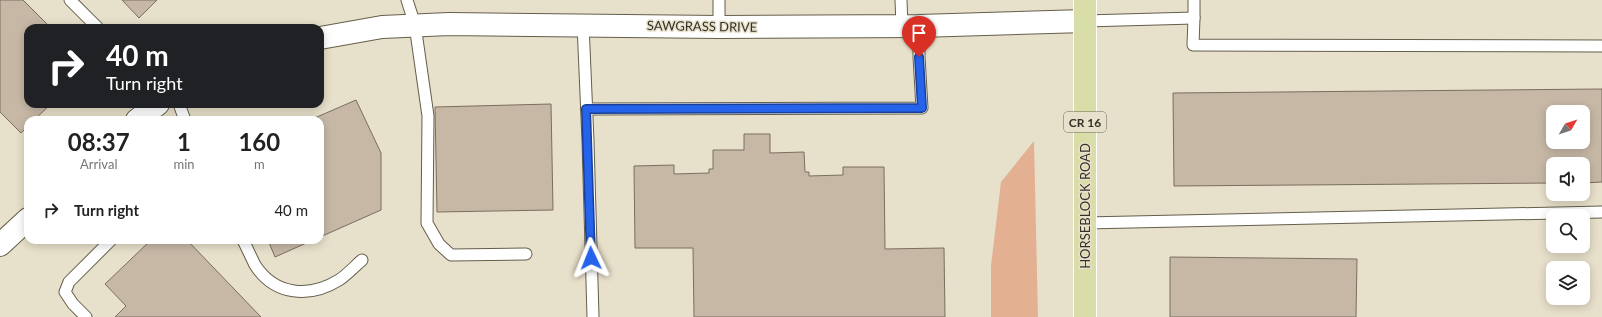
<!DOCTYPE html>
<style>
body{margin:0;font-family:Lato,sans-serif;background:#f2f2f2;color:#222;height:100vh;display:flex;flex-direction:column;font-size:15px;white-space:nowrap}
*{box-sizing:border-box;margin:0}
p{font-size:13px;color:#767676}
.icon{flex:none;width:22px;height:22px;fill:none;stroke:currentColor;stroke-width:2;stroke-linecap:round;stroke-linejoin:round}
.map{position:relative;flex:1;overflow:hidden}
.panel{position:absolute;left:24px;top:116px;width:300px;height:128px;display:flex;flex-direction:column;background:#fff;border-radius:12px;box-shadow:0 2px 10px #0003}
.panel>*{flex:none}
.hud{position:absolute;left:24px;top:24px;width:300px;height:84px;border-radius:12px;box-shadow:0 2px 10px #0003;background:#202124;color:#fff;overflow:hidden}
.needle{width:26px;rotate:51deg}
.fabs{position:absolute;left:1546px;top:105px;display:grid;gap:8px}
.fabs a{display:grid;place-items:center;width:44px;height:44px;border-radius:8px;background:#fff;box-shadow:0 2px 10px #0003;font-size:20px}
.pin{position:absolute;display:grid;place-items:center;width:34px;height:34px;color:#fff;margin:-41px -17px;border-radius:50% 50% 50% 0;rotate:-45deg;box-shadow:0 0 4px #0007}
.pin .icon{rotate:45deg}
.me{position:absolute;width:44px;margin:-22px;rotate:358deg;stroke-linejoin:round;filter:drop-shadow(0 0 3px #0008)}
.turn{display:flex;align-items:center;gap:14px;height:84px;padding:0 16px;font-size:18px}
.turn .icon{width:52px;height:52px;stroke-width:2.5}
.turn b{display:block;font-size:28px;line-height:34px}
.eta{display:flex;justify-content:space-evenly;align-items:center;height:68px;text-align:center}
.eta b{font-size:24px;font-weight:700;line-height:28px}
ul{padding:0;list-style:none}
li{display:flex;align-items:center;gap:12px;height:52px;padding:0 16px}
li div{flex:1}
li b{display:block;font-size:15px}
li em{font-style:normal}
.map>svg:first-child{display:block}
</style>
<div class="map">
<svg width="1602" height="317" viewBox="0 0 1602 317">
<rect width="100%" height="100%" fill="#e7e0ca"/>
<polygon fill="#e3b092" points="1034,141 1038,317 991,317 991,266 1001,182"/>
<g fill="#c7b8a6" stroke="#7b6e5d" fill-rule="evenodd">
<polygon points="0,0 23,0 51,28 28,28 28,104 51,104 34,120 28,120 28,126 21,133 0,112"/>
<polygon points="122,0 157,0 139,18"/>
<path d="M 1602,89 L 1602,182 L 1583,183 L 1583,164 L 1553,164 L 1553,183 L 1174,186 L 1173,93 ZM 1553,112 L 1583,112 L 1583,142 L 1553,142 Z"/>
<polygon points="356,100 381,153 381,210 320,237 320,120 310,120"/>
<polygon points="551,104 553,210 437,212 435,107"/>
<polygon points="744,134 770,134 770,153 804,152 805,172 809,172 809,176 843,175 843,167 884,167 885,249 944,248 945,317 694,317 693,248 635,248 634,166 674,165 674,174 709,173 709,169 713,169 713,150 744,150"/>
<polygon points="151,240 187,240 261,317 115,317 126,306 105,284"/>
<polygon points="268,240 313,240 275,257"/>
<polygon points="1170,257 1357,259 1356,317 1170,317"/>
</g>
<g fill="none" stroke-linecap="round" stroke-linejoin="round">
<defs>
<g id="lane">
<polyline points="70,0 98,28"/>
<polyline points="407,0 415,25 428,116 427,223 439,244 451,255 526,254"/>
<polyline points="719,0 719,27"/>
<polyline points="901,0 902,26"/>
<polyline points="1194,18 1193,45 1602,46"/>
<polyline points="1085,21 1194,18 1194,0"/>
<polyline points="583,24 588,141 593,317"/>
<polyline points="179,104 185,120"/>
<polyline points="587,109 922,108 919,57 919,26"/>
<polyline points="1085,223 1602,212"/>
<path d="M 243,240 C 247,248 251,257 255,265 C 275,296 310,298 339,280 C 347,275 355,266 362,260"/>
<polyline points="86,317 73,304 65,292 69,282 111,240"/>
</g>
<g id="street">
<polyline points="320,38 382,27 449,24 719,27 919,26 1085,21"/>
<polyline points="137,120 158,104"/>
<polyline points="0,245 28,219"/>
</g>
<polyline id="primary" points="1085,0 1085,317"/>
</defs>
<use href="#lane" stroke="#645e4b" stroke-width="13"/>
<use href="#street" stroke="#645e4b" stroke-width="24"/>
<use href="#primary" stroke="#fff" stroke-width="24"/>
<use href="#lane" stroke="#fff" stroke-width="11"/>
<use href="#street" stroke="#fff" stroke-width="22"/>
<use href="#primary" stroke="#d9dda8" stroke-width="22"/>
</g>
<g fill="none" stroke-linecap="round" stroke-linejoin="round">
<defs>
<polyline id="route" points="591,258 586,109 922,108 919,57"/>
</defs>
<use href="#route" stroke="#184099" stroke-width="10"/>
<use href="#route" stroke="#2563eb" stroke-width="7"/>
</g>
<g text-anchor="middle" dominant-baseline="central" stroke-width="3" stroke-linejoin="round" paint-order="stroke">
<rect fill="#e7e0ca" stroke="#696659" stroke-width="1" x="1064" y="112" width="42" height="20" rx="3"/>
<g font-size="12" font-weight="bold" fill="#333128">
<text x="1085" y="122">CR 16</text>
</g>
<g font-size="13" fill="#333128" stroke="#e7e0ca">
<text transform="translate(702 26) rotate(1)">SAWGRASS DRIVE</text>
<text transform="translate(1085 206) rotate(-90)">HORSEBLOCK ROAD</text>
</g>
</g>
</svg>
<div class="fabs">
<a><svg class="needle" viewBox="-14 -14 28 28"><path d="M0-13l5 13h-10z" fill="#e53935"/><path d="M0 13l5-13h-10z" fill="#767676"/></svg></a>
<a><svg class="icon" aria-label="sound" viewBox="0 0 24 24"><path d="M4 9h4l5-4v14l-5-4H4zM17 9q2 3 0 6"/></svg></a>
<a><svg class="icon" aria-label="search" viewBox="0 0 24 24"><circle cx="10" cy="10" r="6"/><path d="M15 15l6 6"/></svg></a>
<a><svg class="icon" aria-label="layers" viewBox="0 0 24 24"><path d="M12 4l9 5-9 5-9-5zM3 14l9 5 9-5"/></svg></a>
</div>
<div class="pin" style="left:919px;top:57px;background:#d93025"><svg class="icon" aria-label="arrive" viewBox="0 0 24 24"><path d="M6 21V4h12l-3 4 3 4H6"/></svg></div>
<svg class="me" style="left:591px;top:258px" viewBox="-20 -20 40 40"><path d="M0-17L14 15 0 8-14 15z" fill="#2563eb" stroke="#fff" stroke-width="4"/></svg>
<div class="hud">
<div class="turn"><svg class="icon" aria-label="right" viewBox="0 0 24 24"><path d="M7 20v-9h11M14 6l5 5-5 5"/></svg><div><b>40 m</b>Turn right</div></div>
</div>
<section class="panel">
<div class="eta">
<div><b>08:37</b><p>Arrival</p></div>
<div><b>1</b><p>min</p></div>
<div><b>160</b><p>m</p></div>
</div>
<ul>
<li><svg class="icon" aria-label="right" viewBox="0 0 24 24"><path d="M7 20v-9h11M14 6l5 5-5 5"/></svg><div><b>Turn right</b></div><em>40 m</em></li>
</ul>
</section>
</div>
